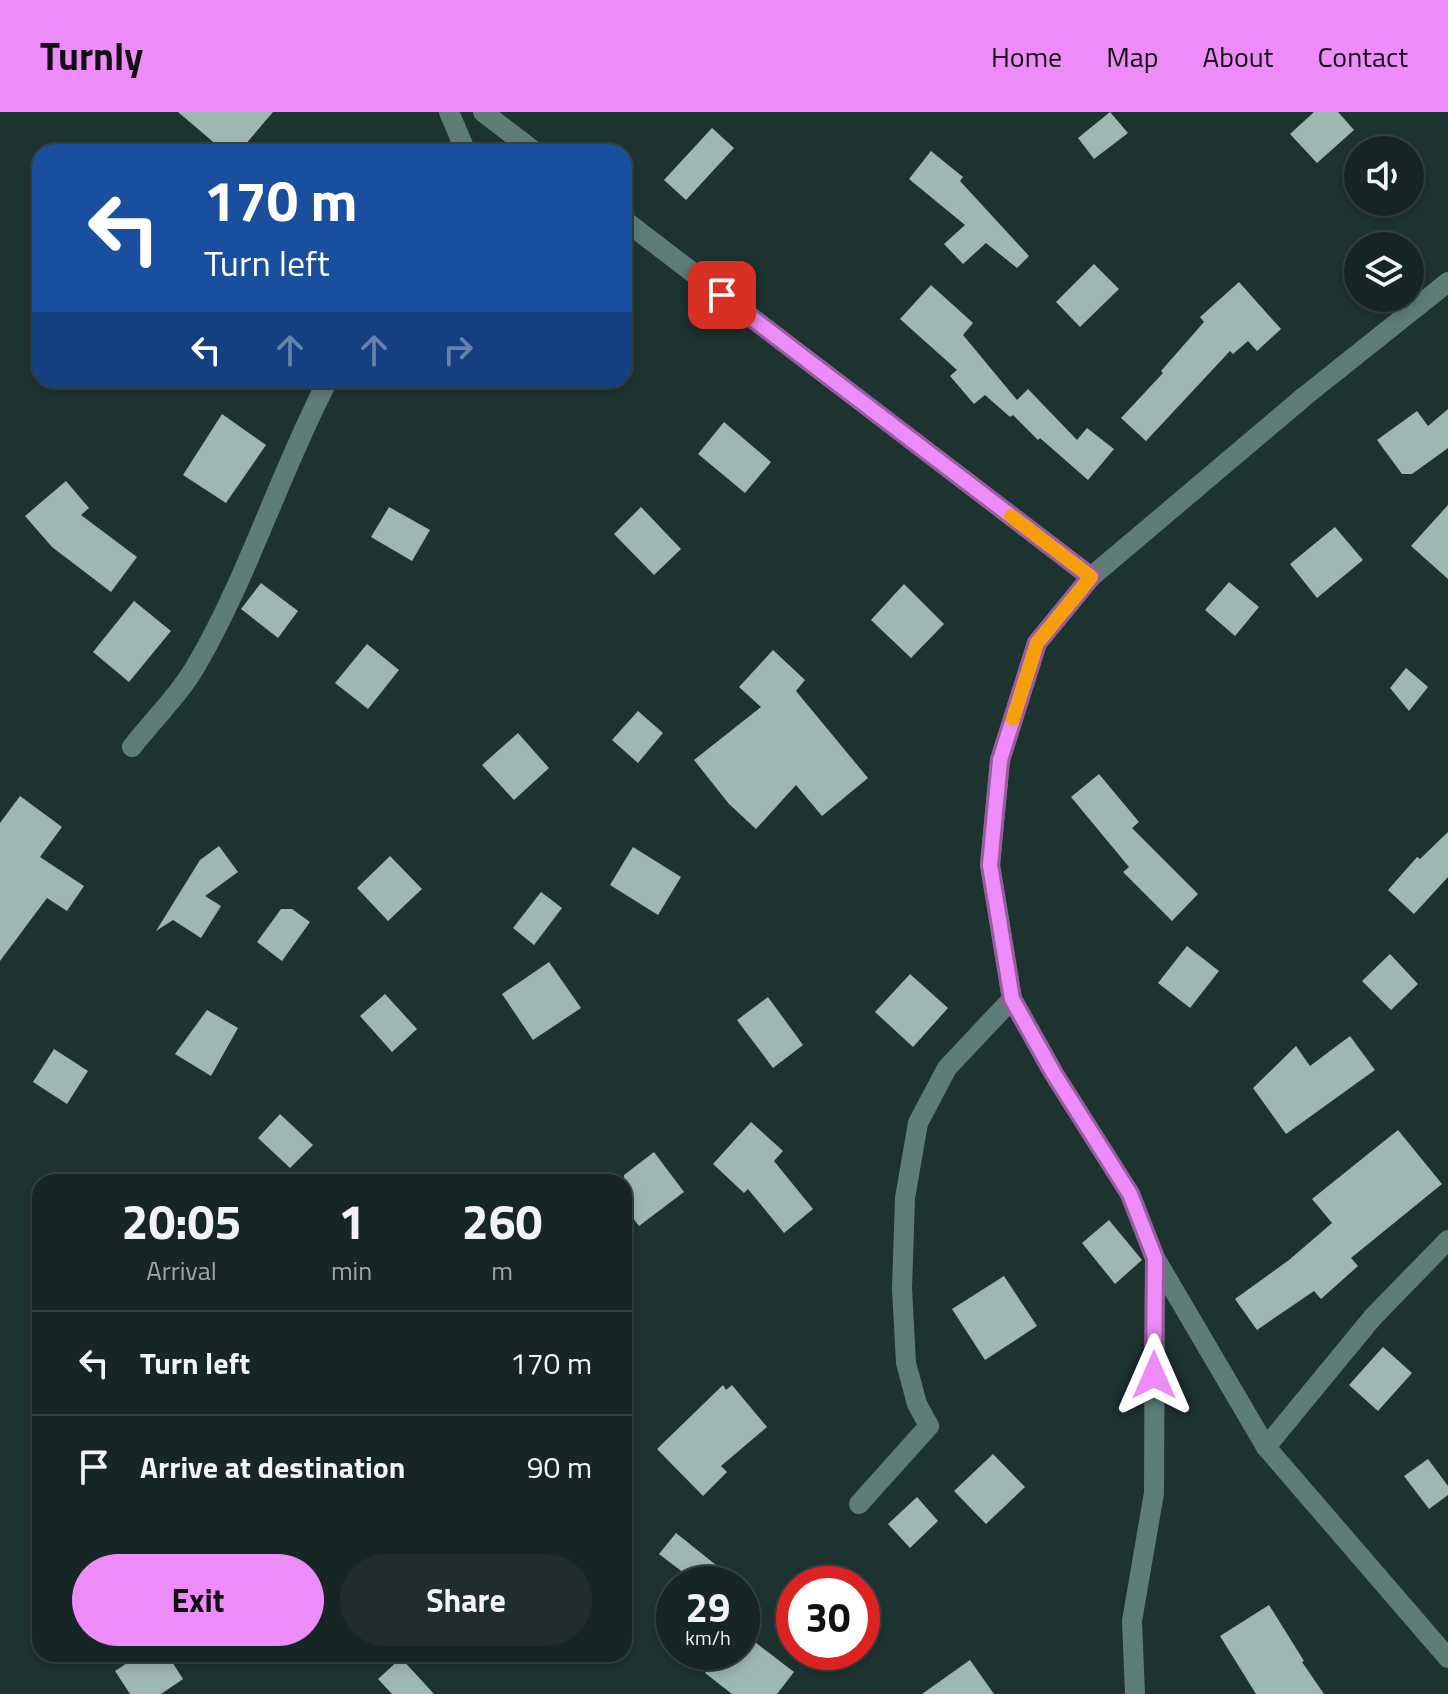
<!DOCTYPE html>
<style>
body{margin:0;font-family:"Titillium Web",sans-serif;background:#1f2e2c;color:#f1f3f6;height:100vh;display:flex;flex-direction:column;font-size:30px;white-space:nowrap}
*{box-sizing:border-box;margin:0}
p{font-size:26px;color:#9ea5a6}
.icon{flex:none;width:44px;height:44px;fill:none;stroke:currentColor;stroke-width:2;stroke-linecap:round;stroke-linejoin:round}
.map{position:relative;flex:1;overflow:hidden}
.drawer{position:absolute;left:32px;top:1062px;width:600px;height:488px;display:flex;flex-direction:column;background:#162624;border-radius:24px;box-shadow:0 4px 12px #0003,0 0 0 2px #354341}
.drawer>*{flex:none}
.hud{position:absolute;left:32px;top:32px;width:600px;height:244px;border-radius:24px;box-shadow:0 4px 12px #0003,0 0 0 2px #354341;background:#1a4fa0;color:#fff;overflow:hidden}
.controls{position:absolute;left:1344px;top:24px;display:grid;gap:16px}
.controls a{display:grid;place-items:center;width:80px;height:80px;border-radius:50%;background:#162624;box-shadow:0 4px 12px #0003,0 0 0 2px #354341;font-size:40px}
.speed{position:absolute;left:656px;top:1454px;display:flex;gap:16px;font-size:40px;font-weight:700;text-align:center}
.speed>*{display:grid;place-content:center;width:104px;height:104px;border-radius:50%;background:#162624;box-shadow:0 4px 12px #0003,0 0 0 2px #354341;line-height:1}
.speed small{font-size:20px;font-weight:400}
.speed .limit{border:12px solid #d22;background:#fff;color:#111}
.pin{position:absolute;display:grid;place-items:center;width:68px;height:68px;color:#fff;margin:-34px;border-radius:16px;box-shadow:0 4px 12px #0006}
.me{position:absolute;width:88px;margin:-44px;rotate:0deg;stroke-linejoin:round;filter:drop-shadow(0 0 6px #0008)}
.turn{display:flex;align-items:center;gap:28px;height:168px;padding:0 40px;font-size:36px}
.turn .icon{width:104px;height:104px;stroke-width:2.5}
.turn b{display:block;font-size:56px;line-height:68px}
.lanes{display:flex;align-items:center;height:76px;padding:0 40px;background:#0003;justify-content:center;gap:40px;direction:ltr}
.lanes .off{opacity:.35}
.eta{display:flex;justify-content:space-evenly;align-items:center;height:136px;text-align:center}
.eta b{font-size:48px;font-weight:700;line-height:56px}
.cta{display:flex;gap:16px;margin-top:auto;padding:16px 40px}
.cta a{flex:1;height:92px;border-radius:48px;background:#ed8cf9;color:#111;font-size:32px;font-weight:700;line-height:92px;text-align:center}
.cta a+a{background:#1f2e2c;color:#f1f3f6}
ul{padding:0;list-style:none}
li{display:flex;align-items:center;gap:24px;height:104px;padding:0 40px;border-top:2px solid #354341}
li div{flex:1}
li b{display:block;font-size:30px}
li em{font-style:normal}
header{display:flex;align-items:center;gap:48px;box-sizing:border-box;height:112px;padding:0 40px;background:#ed8cf9;color:#111}
header strong{font-size:38px}
nav{display:flex;gap:44px;margin-inline-start:auto;font-size:28px}
.map>svg:first-child{display:block}
</style>
<header>
<strong>Turnly</strong>
<nav><a>Home</a><a>Map</a><a>About</a><a>Contact</a></nav>
</header>
<div class="map">
<svg width="1448" height="1582" viewBox="0 0 1448 1582">
<rect width="100%" height="100%" fill="#1d3330"/>
<g fill="#9eb7b4">
<polygon points="178,0 273,0 239,40 225,40"/>
<polygon points="1110,0 1128,21 1094,47 1078,26"/>
<polygon points="1314,0 1338,0 1354,18 1317,51 1290,22"/>
<polygon points="712,16 734,36 686,88 664,68"/>
<polygon points="931,39 963,65 960,69 1029,144 1017,156 986,131 963,152 944,132 965,113 909,67"/>
<polygon points="1094,152 1119,177 1080,215 1056,190"/>
<polygon points="1239,170 1281,217 1257,239 1248,229 1233,242 1230,239 1146,329 1121,306 1163,261 1161,259 1204,210 1200,205"/>
<polygon points="931,173 973,211 963,223 1017,288 1028,277 1077,328 1087,316 1114,337 1088,368 1040,326 1038,328 1013,303 1010,305 985,283 974,292 950,264 957,258 900,207"/>
<polygon points="1448,297 1448,336 1412,362 1402,362 1377,328 1417,299 1428,314"/>
<polygon points="222,302 266,333 226,391 183,363"/>
<polygon points="724,310 771,350 745,381 698,342"/>
<polygon points="66,369 89,396 81,403 137,445 111,480 52,435 25,404"/>
<polygon points="1448,393 1448,467 1411,434"/>
<polygon points="389,395 430,418 412,449 371,425"/>
<polygon points="641,395 681,437 654,463 614,422"/>
<polygon points="1335,415 1363,448 1317,486 1290,452"/>
<polygon points="1229,470 1259,495 1235,524 1205,498"/>
<polygon points="261,471 298,499 278,526 241,497"/>
<polygon points="904,472 944,512 911,546 871,508"/>
<polygon points="134,489 171,519 129,570 93,540"/>
<polygon points="367,532 399,558 368,597 335,571"/>
<polygon points="773,538 805,568 796,579 868,666 822,704 796,673 756,717 729,692 694,648 761,595 739,575"/>
<polygon points="1406,556 1428,575 1409,599 1390,576"/>
<polygon points="638,599 663,621 638,651 612,628"/>
<polygon points="518,621 549,656 514,688 482,653"/>
<polygon points="1099,662 1139,710 1132,716 1198,782 1172,809 1123,760 1129,755 1071,685"/>
<polygon points="20,684 62,715 40,745 84,774 67,799 47,786 0,849 0,711"/>
<polygon points="1448,720 1448,765 1414,802 1388,778 1417,745 1420,747"/>
<polygon points="219,734 238,760 205,784 221,794 201,826 173,808 156,819 200,748"/>
<polygon points="633,735 681,765 658,803 610,773"/>
<polygon points="390,744 422,777 388,809 357,776"/>
<polygon points="541,780 562,796 534,833 513,816"/>
<polygon points="281,797 292,797 310,810 282,849 257,830"/>
<polygon points="1187,834 1219,859 1190,896 1158,871"/>
<polygon points="1390,842 1418,872 1391,898 1362,869"/>
<polygon points="549,850 581,896 533,928 502,882"/>
<polygon points="910,862 948,896 913,935 875,900"/>
<polygon points="385,882 417,917 392,940 360,904"/>
<polygon points="768,885 803,933 773,956 737,908"/>
<polygon points="207,898 238,916 211,964 175,942"/>
<polygon points="1350,924 1375,958 1286,1022 1253,976 1296,934 1310,954"/>
<polygon points="54,937 88,959 67,992 33,970"/>
<polygon points="280,1002 313,1033 290,1056 258,1026"/>
<polygon points="751,1010 783,1039 774,1049 813,1097 784,1121 748,1077 744,1081 713,1052"/>
<polygon points="1398,1018 1442,1072 1351,1146 1358,1154 1321,1187 1314,1179 1257,1218 1235,1187 1289,1148 1332,1111 1312,1087"/>
<polygon points="654,1040 684,1080 639,1114 624,1094 624,1063"/>
<polygon points="1109,1108 1142,1148 1115,1172 1082,1131"/>
<polygon points="1004,1164 1037,1214 985,1248 952,1197"/>
<polygon points="1383,1235 1412,1261 1378,1299 1349,1273"/>
<polygon points="723,1273 726,1278 732,1273 767,1315 721,1354 727,1360 703,1384 657,1337"/>
<polygon points="993,1342 1025,1375 986,1412 954,1379"/>
<polygon points="1428,1347 1448,1374 1448,1383 1429,1397 1404,1364"/>
<polygon points="917,1385 938,1409 910,1436 888,1412"/>
<polygon points="676,1421 716,1453 704,1468 693,1468 659,1442"/>
<polygon points="1269,1493 1304,1549 1302,1550 1324,1582 1256,1582 1220,1524"/>
<polygon points="742,1520 794,1560 777,1582 732,1582 705,1561 722,1540 742,1540"/>
<polygon points="141,1542 167,1542 183,1567 161,1582 130,1582 115,1559"/>
<polygon points="401,1546 434,1582 392,1582 378,1567"/>
<polygon points="970,1548 994,1582 922,1582"/>
</g>
<g fill="none" stroke-linecap="round" stroke-linejoin="round">
<g stroke="#5e7d79" stroke-width="20">
<polyline points="449,0 466,40"/>
<polyline points="483,0 535,40"/>
<polyline points="624,108 1091,465"/>
<polyline points="1448,170 1305,284 1091,465 1037,531 1000,648 990,753 1012,887 1054,962 1130,1082 1155,1146 1266,1335 1448,1546"/>
<path d="M 132,635 C 153,608 180,582 197,552 C 249,462 280,360 328,268"/>
<polyline points="1266,1335 1373,1205 1448,1128"/>
<polyline points="859,1392 929,1314 917,1292 906,1251 902,1177 905,1086 918,1011 947,956 1012,887"/>
<polyline points="1135,1582 1132,1509 1154,1381 1155,1148"/>
</g>
</g>
<g fill="none" stroke-linecap="round" stroke-linejoin="round">
<defs>
<polyline id="route" points="722,183 1091,465 1037,531 1000,648 990,753 1012,887 1054,962 1130,1082 1155,1146 1154,1263"/>
</defs>
<use href="#route" stroke="#9a5ba2" stroke-width="20"/>
<use href="#route" stroke="#ed8cf9" stroke-width="14"/>
<polyline stroke="#f59e0b" stroke-width="14" points="1011,404 1091,465 1037,531 1013,607"/>
</g>
</svg>
<div class="controls">
<a><svg class="icon" aria-label="sound" viewBox="0 0 24 24"><path d="M4 9h4l5-4v14l-5-4H4zM17 9q2 3 0 6"/></svg></a>
<a><svg class="icon" aria-label="layers" viewBox="0 0 24 24"><path d="M12 4l9 5-9 5-9-5zM3 14l9 5 9-5"/></svg></a>
</div>
<div class="speed"><div>29<small>km/h</small></div><div class="limit">30</div></div>
<div class="pin" style="left:722px;top:183px;background:#d93025"><svg class="icon" aria-label="arrive" viewBox="0 0 24 24"><path d="M6 21V4h12l-3 4 3 4H6"/></svg></div>
<svg class="me" style="left:1154px;top:1263px" viewBox="-20 -20 40 40"><path d="M0-17L14 15 0 8-14 15z" fill="#ed8cf9" stroke="#fff" stroke-width="4"/></svg>
<div class="hud">
<div class="turn"><svg class="icon" aria-label="left" viewBox="0 0 24 24"><path d="M17 20v-9H6M10 6l-5 5 5 5"/></svg><div><b>170 m</b>Turn left</div></div>
<div class="lanes"><svg class="icon" aria-label="left" viewBox="0 0 24 24"><path d="M17 20v-9H6M10 6l-5 5 5 5"/></svg><svg class="icon off" aria-label="ahead" viewBox="0 0 24 24"><path d="M12 20V5M6 11l6-6 6 6"/></svg><svg class="icon off" aria-label="ahead" viewBox="0 0 24 24"><path d="M12 20V5M6 11l6-6 6 6"/></svg><svg class="icon off" aria-label="right" viewBox="0 0 24 24"><path d="M7 20v-9h11M14 6l5 5-5 5"/></svg></div>
</div>
<section class="drawer">
<div class="eta">
<div><b>20:05</b><p>Arrival</p></div>
<div><b>1</b><p>min</p></div>
<div><b>260</b><p>m</p></div>
</div>
<ul>
<li><svg class="icon" aria-label="left" viewBox="0 0 24 24"><path d="M17 20v-9H6M10 6l-5 5 5 5"/></svg><div><b>Turn left</b></div><em>170 m</em></li>
<li><svg class="icon" aria-label="arrive" viewBox="0 0 24 24"><path d="M6 21V4h12l-3 4 3 4H6"/></svg><div><b>Arrive at destination</b></div><em>90 m</em></li>
</ul>
<div class="cta"><a>Exit</a><a>Share</a></div>
</section>
</div>
